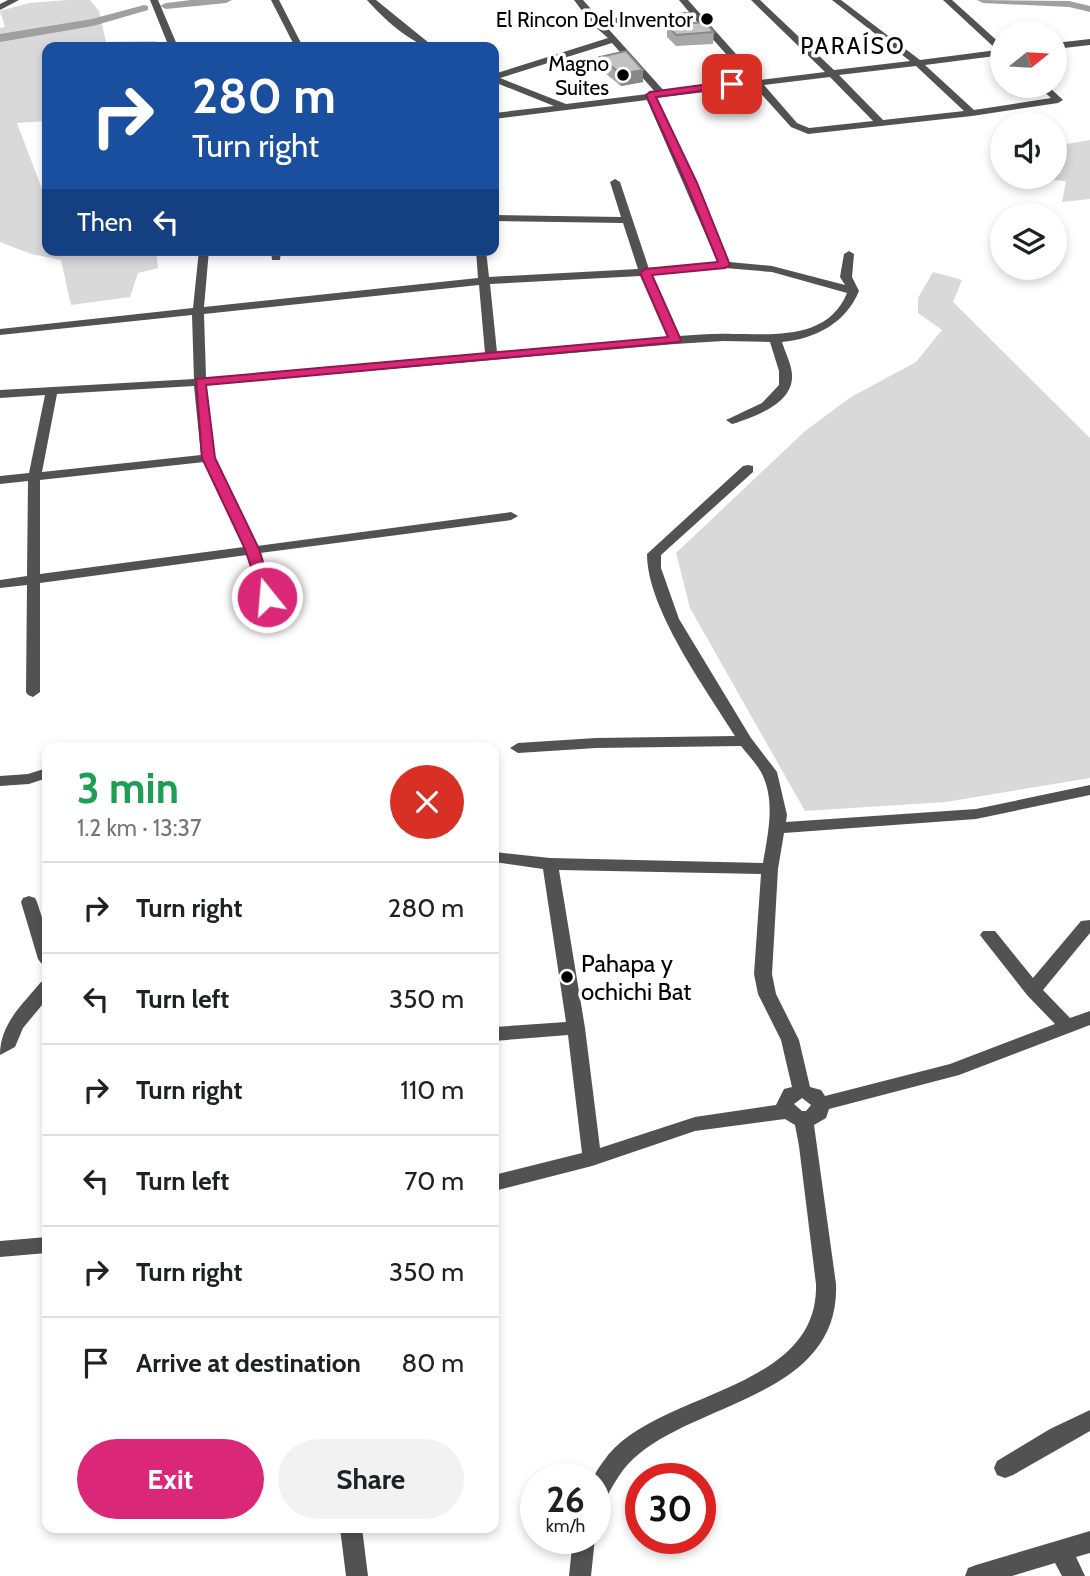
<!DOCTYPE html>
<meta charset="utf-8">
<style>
body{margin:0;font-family:Cabin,sans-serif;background:#f2f2f2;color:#202124;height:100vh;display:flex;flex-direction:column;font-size:26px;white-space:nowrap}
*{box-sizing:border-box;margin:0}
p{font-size:23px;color:#757577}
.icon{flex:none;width:38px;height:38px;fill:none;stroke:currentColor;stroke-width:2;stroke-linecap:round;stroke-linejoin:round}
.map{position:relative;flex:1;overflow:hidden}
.panel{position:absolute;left:42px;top:742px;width:457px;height:791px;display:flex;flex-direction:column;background:#fff;border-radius:14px;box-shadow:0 4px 10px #0003}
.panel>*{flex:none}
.banner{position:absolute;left:42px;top:42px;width:457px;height:214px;border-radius:14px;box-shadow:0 4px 10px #0003;background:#1a4fa0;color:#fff;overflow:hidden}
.needle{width:46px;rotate:72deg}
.fabs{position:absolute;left:990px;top:21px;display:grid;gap:14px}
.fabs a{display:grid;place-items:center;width:77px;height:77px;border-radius:50%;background:#fff;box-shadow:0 4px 10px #0003;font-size:35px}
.speed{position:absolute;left:520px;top:1463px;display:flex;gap:14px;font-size:35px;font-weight:700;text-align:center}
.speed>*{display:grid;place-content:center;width:91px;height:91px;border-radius:50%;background:#fff;box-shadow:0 4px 10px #0003;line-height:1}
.speed small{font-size:18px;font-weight:400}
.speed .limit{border:10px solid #d22;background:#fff;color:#111}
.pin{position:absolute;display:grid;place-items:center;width:60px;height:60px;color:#fff;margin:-30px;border-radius:14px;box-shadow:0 4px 10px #0006}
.me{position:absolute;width:77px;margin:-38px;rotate:343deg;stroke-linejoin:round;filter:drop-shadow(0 0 5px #0008)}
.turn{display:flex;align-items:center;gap:24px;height:147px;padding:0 35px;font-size:32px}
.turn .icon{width:91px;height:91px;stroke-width:2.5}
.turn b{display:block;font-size:49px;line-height:60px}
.then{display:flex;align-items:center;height:66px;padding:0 35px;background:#0003;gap:14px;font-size:26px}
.round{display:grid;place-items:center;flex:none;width:74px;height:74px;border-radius:37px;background:#f2f2f2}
.overview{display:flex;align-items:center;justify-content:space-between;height:119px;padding:0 35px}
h1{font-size:42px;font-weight:800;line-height:52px;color:#1e9e55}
.action{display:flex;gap:14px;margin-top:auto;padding:14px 35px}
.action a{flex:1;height:80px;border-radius:42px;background:#db2777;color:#fff;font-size:28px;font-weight:800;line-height:80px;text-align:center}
.action a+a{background:#f2f2f2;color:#202124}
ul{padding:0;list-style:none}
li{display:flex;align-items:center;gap:21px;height:91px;padding:0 35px;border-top:2px solid #e0e0e0}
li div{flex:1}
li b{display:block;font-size:26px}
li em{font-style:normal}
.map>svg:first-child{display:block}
</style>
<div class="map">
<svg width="1090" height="1576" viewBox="0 0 1090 1576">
<rect width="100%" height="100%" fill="#fff"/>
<g fill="#d9d9d9">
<polygon points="68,0 90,0 99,11 106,42 155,41 159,47 47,47 47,121 17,123 45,197 47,197 47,250 156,250 158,268 138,273 130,297 71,305 61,260 31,254 0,242 0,28 5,27 0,11 29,3"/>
<polygon points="1090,140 1090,199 1062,202 1066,181 1011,177 1055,177 1055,146"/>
<polygon points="933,272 962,280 953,302 1090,438 1090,778 946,802 805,811 690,608 676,553 805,431 851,397 916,362 942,330 918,313 918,298"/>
</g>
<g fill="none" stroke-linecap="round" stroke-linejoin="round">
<g fill="#a0a0a0" fill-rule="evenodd">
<polygon points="191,0 232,0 226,3 166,9 160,6 166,3"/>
<polygon points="977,0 1069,1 1090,6 1090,12 1069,7 983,3"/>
<polygon points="144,5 148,6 148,10 93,26 0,42 0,34 92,19"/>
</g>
<g fill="#525252" fill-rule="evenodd">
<polygon points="8,0 19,0 0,10 0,4"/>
<polygon points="150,0 158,0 178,47 169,47"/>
<polygon points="271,0 279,0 303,47 295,47"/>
<path d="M 367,0 L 376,0 L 434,47 C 413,47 381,16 367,0 Z"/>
<path d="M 574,0 L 583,0 L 600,19 L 689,12 L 679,0 L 688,0 L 759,80 L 825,72 L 751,0 L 760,0 L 834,70 L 910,61 L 832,0 L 841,0 L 920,60 L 997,50 L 943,0 L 952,0 L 1003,46 L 1003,55 L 925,65 L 974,110 L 1051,98 L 1038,86 L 1048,86 L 1063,100 L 1058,103 L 972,116 L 808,134 L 791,127 L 754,86 L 656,98 L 729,262 L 772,266 L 845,285 L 840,277 L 844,254 L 849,251 L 854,254 L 852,277 L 859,291 C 846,323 815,339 782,342 C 785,352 791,363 792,374 C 794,403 758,415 736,423 L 732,424 L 726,420 L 762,403 L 779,385 L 779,371 L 770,342 L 723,341 L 675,344 L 206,385 L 214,458 L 257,546 L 511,512 L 518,516 L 511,520 L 260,553 L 274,597 L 267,601 L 260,597 L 247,555 L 40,583 L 40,692 L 33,697 L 28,695 L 26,692 L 27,585 L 0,588 L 0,580 L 27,576 L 28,481 L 0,484 L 0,476 L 29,473 L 45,395 L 0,398 L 0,390 L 194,379 L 192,315 L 0,335 L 0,329 L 193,308 L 199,250 L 209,250 L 204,307 L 478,278 L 476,250 L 486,250 L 489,277 L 638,269 L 623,223 L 494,221 L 494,215 L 621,217 L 610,182 L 615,179 L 620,182 L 649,269 L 718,263 L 647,100 L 494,119 L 494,113 L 554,106 L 494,82 L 494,74 L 608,38 L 592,24 ZM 693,17 L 750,81 L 665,92 L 604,24 ZM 612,43 L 656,93 L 566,104 L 500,78 ZM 916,66 L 964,111 L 883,120 L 839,75 ZM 830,77 L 873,121 L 809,128 L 797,123 L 764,85 ZM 725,268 L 772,272 L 847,293 C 828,340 774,334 733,334 C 715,333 697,335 679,336 L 651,275 ZM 641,276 L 668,337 L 497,352 L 490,284 ZM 479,285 L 485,353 L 206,378 L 204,314 ZM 194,386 L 201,455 L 42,472 L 57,394 ZM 204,462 L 244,547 L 40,574 L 40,480 Z"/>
<polygon points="1090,39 1090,45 1055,49 1055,43"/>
<polygon points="271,250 281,250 280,260 272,260"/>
<path d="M 748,465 L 753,466 L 753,472 L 661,555 L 661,568 L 679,619 L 751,738 L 777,772 L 787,815 L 786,822 L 976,809 L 1090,785 L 1090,795 L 976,819 L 784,833 L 778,869 L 772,974 L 776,994 L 799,1040 L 810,1087 L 821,1090 L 825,1096 L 950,1064 L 1055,1024 L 1027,995 L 983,939 L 980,935 L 983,931 L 995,931 L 1033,978 L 1081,921 L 1090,920 L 1090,933 L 1043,990 L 1070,1018 L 1090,1011 L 1090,1025 L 959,1075 L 829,1109 L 826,1118 L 814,1125 L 836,1284 C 840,1393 705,1401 640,1453 C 622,1467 612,1486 603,1505 L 595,1508 C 595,1499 593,1484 594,1478 C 595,1471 604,1461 608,1455 C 662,1390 819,1391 816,1284 L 799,1146 L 795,1125 L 785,1119 L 695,1131 L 592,1166 L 494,1191 L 494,1175 L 582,1153 L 568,1035 L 494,1041 L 494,1027 L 566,1022 L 543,869 L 494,862 L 494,852 L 550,858 L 763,863 C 768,833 776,800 761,772 C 756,763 747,754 741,746 L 596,748 L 518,753 L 510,748 L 518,743 L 596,738 L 735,736 C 706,689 647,609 647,554 L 743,466 ZM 559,870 L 761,874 L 754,974 L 758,994 L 781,1040 L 792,1087 L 784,1089 L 776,1105 L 695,1117 L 600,1148 L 585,1028 ZM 802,1098 L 811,1105 L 806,1111 L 802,1111 L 794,1104 Z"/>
<polygon points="47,768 47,778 29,784 0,786 0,776 28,774"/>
<polygon points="29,896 35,898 37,902 47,933 47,965 41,963 38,959 21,902 23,898"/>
<path d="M 47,981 L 47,999 L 23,1028 L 15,1047 L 0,1055 C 0,1024 22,1005 41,982 Z"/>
<polygon points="47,1237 47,1253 0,1257 0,1241"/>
<polygon points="1090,1410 1090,1431 1013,1475 1005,1478 997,1475 994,1468 997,1461 1050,1429"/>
<polygon points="340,1528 362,1528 368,1576 346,1576"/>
<polygon points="1090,1531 1090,1553 1076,1557 1085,1576 1062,1576 1055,1563 1012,1576 965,1576 968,1568 976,1565"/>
<polygon points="595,1537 595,1538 591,1576 569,1576 573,1538"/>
</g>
</g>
<g fill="#a7a7a7">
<polygon points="667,25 714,32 713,44 676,46 667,37"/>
<polygon points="600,57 643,70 643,82 621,86 600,69"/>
</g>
<polygon fill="#888" points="643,70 643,82 621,86 621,74"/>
<g fill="#c2c2c2" stroke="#888" stroke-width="2">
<polygon points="705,22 714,32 676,35 667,25"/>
<polygon points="626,51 643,70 621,74 600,57"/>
</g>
<polygon fill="#db2777" stroke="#8e194d" stroke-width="2" points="732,81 737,84 736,86 656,97 697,183 730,265 725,268 652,275 681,340 679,342 206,385 215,458 259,549 274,597 267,601 262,600 245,549 202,458 196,379 668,337 640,273 645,269 718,262 686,183 646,95 650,92"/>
<g fill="#000" stroke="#fff" stroke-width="2.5">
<circle cx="707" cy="19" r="7"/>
<circle cx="623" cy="75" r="7"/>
<circle cx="567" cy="977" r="7"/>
</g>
<g text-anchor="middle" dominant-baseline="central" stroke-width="7" stroke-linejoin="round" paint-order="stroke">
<g font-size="21" fill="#000" stroke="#fff" text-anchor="end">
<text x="693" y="19">El Rincon Del Inventor</text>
<text x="609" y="63">Magno<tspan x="609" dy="24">Suites</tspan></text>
</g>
<g font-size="23" letter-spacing="2" fill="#000" stroke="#fff">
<text x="853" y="46">PARAÍSO</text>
</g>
<g font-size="24" fill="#000" stroke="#fff" text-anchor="start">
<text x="581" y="963">Pahapa y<tspan x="581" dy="28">ochichi Bat</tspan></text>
</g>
</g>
</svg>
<div class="fabs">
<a><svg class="needle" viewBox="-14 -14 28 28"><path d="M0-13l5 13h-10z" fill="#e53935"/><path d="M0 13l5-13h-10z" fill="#757577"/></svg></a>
<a><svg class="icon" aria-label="sound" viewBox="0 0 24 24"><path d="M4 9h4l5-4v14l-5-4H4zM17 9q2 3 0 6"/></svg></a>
<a><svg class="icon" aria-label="layers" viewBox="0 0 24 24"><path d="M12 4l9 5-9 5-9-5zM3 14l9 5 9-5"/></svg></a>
</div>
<div class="speed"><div>26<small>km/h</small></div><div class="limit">30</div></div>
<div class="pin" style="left:732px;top:84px;background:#d93025"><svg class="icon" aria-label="arrive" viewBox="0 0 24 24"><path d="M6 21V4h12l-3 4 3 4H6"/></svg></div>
<svg class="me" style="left:267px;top:597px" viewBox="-20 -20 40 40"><circle r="17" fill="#db2777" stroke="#fff" stroke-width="3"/><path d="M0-11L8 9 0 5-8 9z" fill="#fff"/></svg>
<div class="banner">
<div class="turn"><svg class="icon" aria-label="right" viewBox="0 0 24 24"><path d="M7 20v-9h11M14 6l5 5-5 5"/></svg><div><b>280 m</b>Turn right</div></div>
<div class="then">Then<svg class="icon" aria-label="left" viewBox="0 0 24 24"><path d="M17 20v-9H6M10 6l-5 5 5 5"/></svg></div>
</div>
<section class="panel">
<div class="overview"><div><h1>3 min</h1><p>1.2 km · 13:37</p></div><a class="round" style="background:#d93025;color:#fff"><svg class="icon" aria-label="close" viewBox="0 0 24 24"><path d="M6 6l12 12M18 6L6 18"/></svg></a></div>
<ul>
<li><svg class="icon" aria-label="right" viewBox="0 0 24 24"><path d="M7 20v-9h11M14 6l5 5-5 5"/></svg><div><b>Turn right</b></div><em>280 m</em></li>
<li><svg class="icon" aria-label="left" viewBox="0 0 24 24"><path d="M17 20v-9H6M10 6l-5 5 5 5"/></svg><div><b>Turn left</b></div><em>350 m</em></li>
<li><svg class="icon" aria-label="right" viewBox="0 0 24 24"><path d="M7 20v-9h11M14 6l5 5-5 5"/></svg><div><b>Turn right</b></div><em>110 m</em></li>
<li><svg class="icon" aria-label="left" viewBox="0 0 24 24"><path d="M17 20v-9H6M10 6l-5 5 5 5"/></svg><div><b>Turn left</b></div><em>70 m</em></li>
<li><svg class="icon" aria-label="right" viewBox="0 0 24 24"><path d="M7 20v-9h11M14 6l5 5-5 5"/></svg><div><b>Turn right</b></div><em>350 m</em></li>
<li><svg class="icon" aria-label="arrive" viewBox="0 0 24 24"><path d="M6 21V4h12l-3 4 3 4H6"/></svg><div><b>Arrive at destination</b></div><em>80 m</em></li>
</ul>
<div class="action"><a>Exit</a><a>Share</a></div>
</section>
</div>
